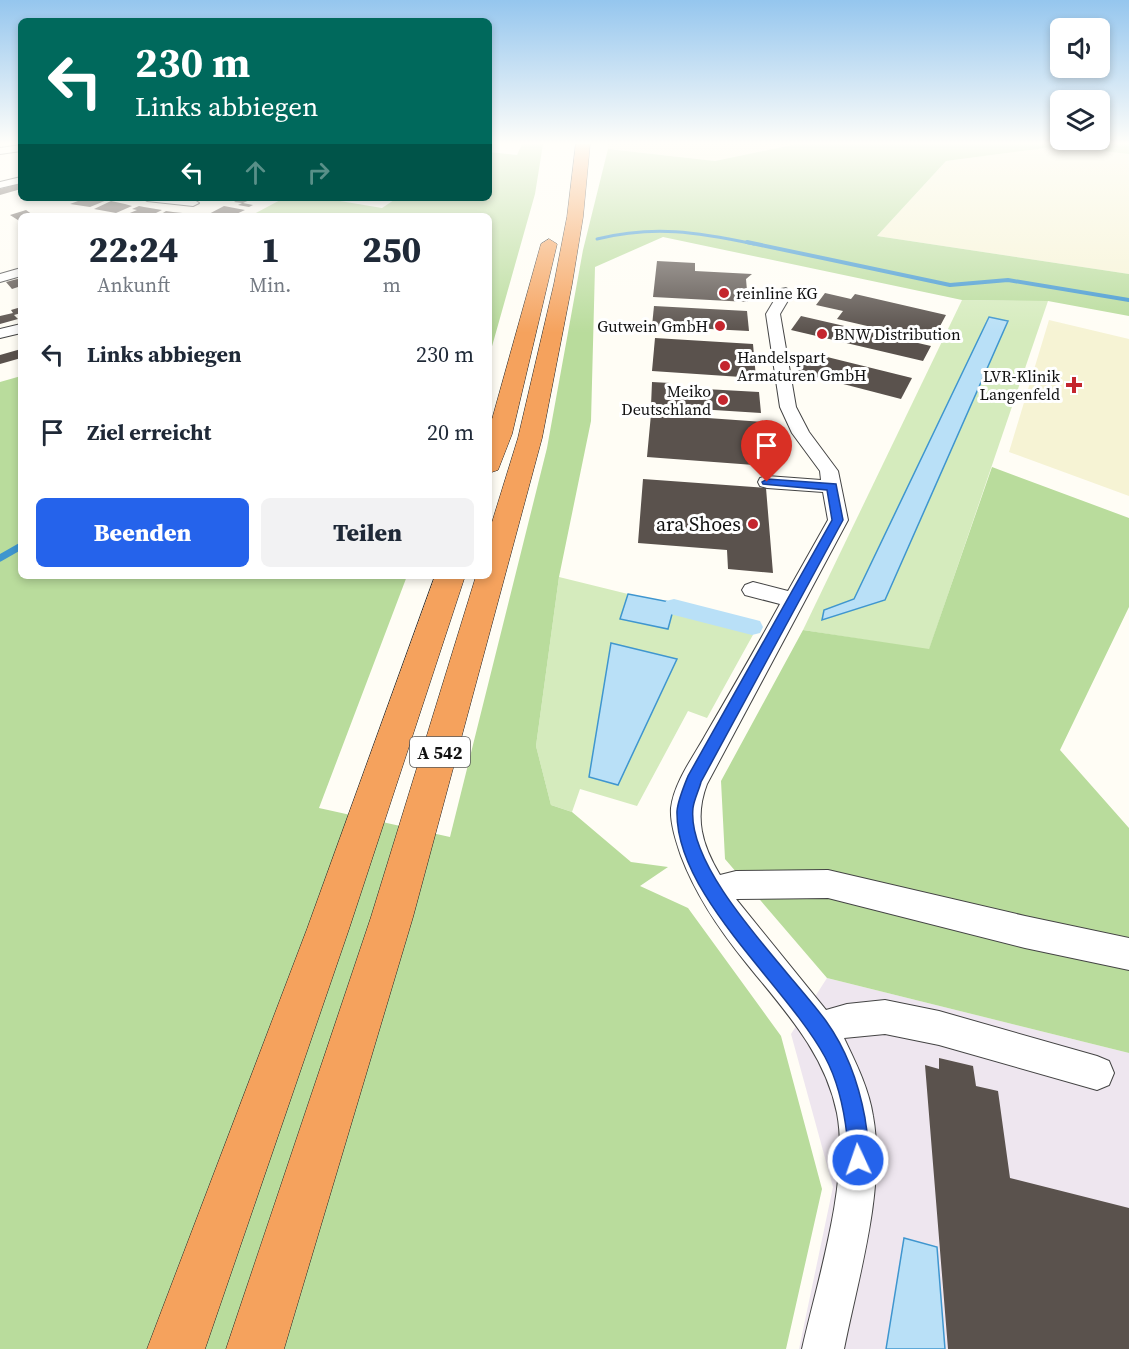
<!DOCTYPE html>
<html lang="de">
<style>
body{margin:0;font-family:"Source Serif 4",serif;background:#f2f2f3;color:#1f2937;height:100vh;display:flex;flex-direction:column;font-size:22px;white-space:nowrap}
*{box-sizing:border-box;margin:0}
p{font-size:20px;color:#747a83}
.icon{flex:none;width:33px;height:33px;fill:none;stroke:currentColor;stroke-width:2;stroke-linecap:round;stroke-linejoin:round}
.map{position:relative;flex:1;overflow:hidden}
.panel{position:absolute;left:18px;top:213px;width:474px;height:366px;display:flex;flex-direction:column;background:#fff;border-radius:9px;box-shadow:0 3px 9px #0003}
.panel>*{flex:none}
.banner{position:absolute;left:18px;top:18px;width:474px;height:183px;border-radius:9px;box-shadow:0 3px 9px #0003;background:#00695c;color:#fff;overflow:hidden}
.fabs{position:absolute;left:1050px;top:18px;display:grid;gap:12px}
.fabs a{display:grid;place-items:center;width:60px;height:60px;border-radius:9px;background:#fff;box-shadow:0 3px 9px #0003;font-size:30px}
.pin{position:absolute;display:grid;place-items:center;width:51px;height:51px;color:#fff;margin:-62px -26px;border-radius:50% 50% 50% 0;rotate:-45deg;box-shadow:0 0 6px #0007}
.pin .icon{rotate:45deg}
.me{position:absolute;width:66px;margin:-33px;rotate:357deg;stroke-linejoin:round;filter:drop-shadow(0 0 4px #0008)}
.turn{display:flex;align-items:center;gap:21px;height:126px;padding:0 18px;font-size:27px}
.turn .icon{width:78px;height:78px;stroke-width:2.5}
.turn b{display:block;font-size:42px;line-height:51px}
.lanes{display:flex;align-items:center;height:57px;padding:0 18px;background:#0003;justify-content:center;gap:30px;direction:ltr}
.lanes .off{opacity:.35}
.eta{display:flex;justify-content:space-evenly;align-items:center;height:102px;text-align:center}
.eta b{font-size:36px;font-weight:800;line-height:42px}
.action{display:flex;gap:12px;margin-top:auto;padding:12px 18px}
.action a{flex:1;height:69px;border-radius:9px;background:#2563eb;color:#fff;font-size:24px;font-weight:800;line-height:69px;text-align:center}
.action a+a{background:#f2f2f3;color:#1f2937}
ul{padding:0;list-style:none}
li{display:flex;align-items:center;gap:18px;height:78px;padding:0 18px}
li div{flex:1}
li b{display:block;font-size:22px}
li em{font-style:normal}
.map>svg:first-child{display:block}
</style>
<div class="map">
<svg width="1129" height="1349" viewBox="0 0 1129 1349">
<rect width="100%" height="100%" fill="#fffdf5"/>
<polygon fill="#eee6ef" points="827,978 1129,1053 1129,1349 799,1349 833,1187 791,1034"/>
<g fill="#f6f3d4">
<polygon points="607,144 797,144 715,161 608,149"/>
<polygon points="1061,146 1129,154 1129,274 877,236 946,161"/>
<polygon points="1049,320 1129,339 1129,496 1009,452"/>
</g>
<g fill="#d5ebbd">
<polygon points="962,300 1048,301 929,650 803,630"/>
<polygon points="559,577 628,594 621,619 668,629 673,612 754,633 707,718 688,711 637,806 580,789 572,812 551,805 536,746"/>
</g>
<g fill="#b9dc9c">
<polygon points="522,144 543,144 535,194 489,357 489,216 250,216 284,198 322,198 382,208 397,198 489,198 489,152 517,155"/>
<polygon points="797,144 1129,144 1129,154 1061,146 946,161 877,236 1129,274 1129,316 1048,301 962,300 663,237 595,267 591,421 559,577 536,746 551,805 572,812 631,862 668,867 640,886 688,908 781,1036 822,1189 786,1349 0,1349 0,382 21,376 21,576 407,576 319,808 450,837 547,448 583,250 608,149 715,161"/>
<polygon points="992,467 1129,518 1129,607 1060,750 1129,828 1129,1053 827,978 725,859 721,781 803,630 929,649"/>
</g>
<g fill="#b9e0f7" stroke="#3f96cf" stroke-width="1.5">
<polygon points="989,317 1008,321 885,600 822,620 824,610 854,599"/>
<polygon points="628,594 675,603 668,629 620,619"/>
<polygon points="611,643 677,659 618,785 589,777"/>
<polygon points="904,1238 937,1247 945,1349 886,1349"/>
</g>
<g fill="none" stroke-linecap="round" stroke-linejoin="round">
<path stroke="#3f96cf" stroke-width="3" d="M 597,239 C 654,225 697,232 754,244"/>
<polyline stroke="#3f96cf" stroke-width="4" points="747,242 950,285 1008,280 1129,300"/>
<polyline stroke="#3f96cf" stroke-width="7" points="0,558 21,546"/>
<polygon fill="#b9e0f7" fill-rule="evenodd" points="674,599 760,621 763,627 760,633 752,635 666,613 663,607 666,601"/>
</g>
<g fill="#5a524d">
<polygon points="21,183 21,189 0,195 0,189"/>
<polygon points="77,198 95,198 107,200 90,207 70,204 78,201 73,200"/>
<polygon points="231,198 254,198 243,203 253,205 249,207 238,205 242,203 234,202 237,200"/>
<polygon points="111,201 125,204 132,206 116,213 94,209"/>
<polygon points="139,206 144,207 162,210 150,216 125,215 137,210 132,209"/>
<polygon points="224,206 245,210 232,216 205,216"/>
<polygon points="26,210 33,215 21,216 21,222 10,215"/>
<polygon points="166,211 173,212 192,214 189,216 158,216"/>
<polygon points="657,261 695,263 695,271 752,274 746,279 748,302 653,297"/>
<polygon points="21,278 21,286 12,289 6,282"/>
<polygon points="825,293 851,299 855,294 946,315 932,341 837,319 843,311 816,305"/>
<polygon points="654,306 747,311 749,331 652,326"/>
<polygon points="21,307 21,313 14,315 18,319 0,324 0,316 13,313 11,310"/>
<polygon points="801,316 931,346 923,361 791,330"/>
<polygon points="655,338 753,344 756,378 652,371"/>
<polygon points="21,349 21,358 0,364 0,355"/>
<polygon points="811,353 912,378 901,399 797,372"/>
<polygon points="652,382 670,383 669,387 759,392 761,413 651,406"/>
<polygon points="651,414 764,422 769,466 647,457"/>
<polygon points="643,479 766,488 773,573 728,569 727,550 638,543"/>
<polygon points="939,1058 973,1066 976,1086 998,1091 1010,1178 1129,1208 1129,1349 948,1349 925,1065 939,1069"/>
</g>
<g fill="none" stroke-linecap="round" stroke-linejoin="round">
<defs>
<g id="minor">
<polygon points="21,145 21,151 0,154 0,148"/>
<polygon points="21,177 21,183 0,188 0,182"/>
<path d="M 142,198 C 157,198 186,193 199,203 L 193,206 L 147,201 Z"/>
<polygon points="21,268 21,276 0,282 0,274"/>
<path d="M 786,288 L 793,292 L 780,314 L 796,407 L 809,432 L 838,471 L 848,520 L 707,784 C 694,818 702,845 720,875 L 736,871 L 828,870 L 1025,916 L 1129,938 L 1129,970 L 1025,948 L 828,898 L 736,899 L 826,1010 L 847,1004 L 885,1000 L 939,1011 L 1097,1056 L 1109,1061 L 1114,1073 L 1109,1085 L 1097,1090 L 939,1045 L 885,1034 L 844,1038 C 856,1063 869,1089 873,1116 C 886,1188 858,1278 844,1349 L 802,1349 C 817,1282 850,1180 837,1113 C 825,1053 784,1010 747,964 C 720,931 696,896 681,856 C 676,841 670,823 671,808 C 674,782 694,756 706,734 C 731,691 756,648 780,604 L 745,595 L 742,590 L 745,585 L 753,582 L 788,591 L 828,520 L 823,492 L 767,488 L 760,486 L 758,482 L 760,478 L 767,476 L 821,480 L 820,471 L 792,433 L 780,407 L 766,314 L 781,289 Z"/>
<polygon points="21,324 21,333 0,338 0,329"/>
</g>
<g id="highway">
<polygon points="576,144 590,144 583,217 572,284 542,438 413,917 284,1349 226,1349 371,917 476,576 489,576 489,532 518,438 554,284 567,217"/>
<polygon points="549,239 557,244 512,434 498,470 489,473 489,430 541,244"/>
<polygon points="435,576 465,576 349,929 205,1349 147,1349 307,929"/>
</g>
</defs>
<use href="#minor" stroke="#444" stroke-width="2"/>
<use href="#highway" stroke="#222" stroke-width="1"/>
<use href="#minor" fill="#fff" fill-rule="evenodd"/>
<use href="#highway" fill="#f5a25d" fill-rule="evenodd"/>
</g>
<linearGradient id="sky" x2="0" y2="1"><stop stop-color="#95c6ee"/><stop offset="0.43" stop-color="#fffefa"/><stop offset="1" stop-color="#fffefa" stop-opacity="0"/></linearGradient>
<rect width="1129" height="333" fill="url(#sky)"/>
<path fill="#2563eb" stroke="#184099" stroke-width="1.5" d="M 767,479 L 836,484 L 843,520 L 701,782 C 699,790 694,800 693,808 C 686,872 790,971 826,1021 C 846,1049 859,1085 865,1118 C 867,1134 872,1152 865,1167 L 858,1170 L 850,1167 C 846,1157 848,1147 847,1136 C 844,1109 838,1081 825,1057 C 786,985 675,895 677,811 C 678,800 684,786 688,776 L 832,520 L 827,490 L 763,484 L 762,482 Z"/>
<g fill="#c4262e" stroke="#fff" stroke-width="2">
<circle cx="724" cy="293" r="6"/>
<circle cx="720" cy="326" r="6"/>
<circle cx="822" cy="334" r="6"/>
<circle cx="725" cy="366" r="6"/>
<path d="M1071 376h6v6h6v6h-6v6h-6v-6h-6v-6h6z"/>
<circle cx="723" cy="400" r="6"/>
<circle cx="753" cy="524" r="6"/>
</g>
<g text-anchor="middle" dominant-baseline="central" stroke-width="6" stroke-linejoin="round" paint-order="stroke">
<g font-size="16" fill="#111" stroke="#fff" text-anchor="start">
<text x="736" y="293">reinline KG</text>
<text x="708" y="326" text-anchor="end">Gutwein GmbH</text>
<text x="834" y="334">BNW Distribution</text>
<text x="737" y="357">Handelspart<tspan x="737" dy="18">Armaturen GmbH</tspan></text>
<text x="1060" y="376" text-anchor="end">LVR-Klinik<tspan x="1060" dy="18">Langenfeld</tspan></text>
<text x="711" y="391" text-anchor="end">Meiko<tspan x="711" dy="18">Deutschland</tspan></text>
</g>
<rect fill="#fff" stroke="#585858" stroke-width="1.5" x="410" y="737" width="60" height="30" rx="4.5"/>
<g font-size="18" font-weight="bold" fill="#111">
<text x="440" y="752">A 542</text>
</g>
<g font-size="20" fill="#111" stroke="#fff" text-anchor="end">
<text x="741" y="524">ara Shoes</text>
</g>
</g>
</svg>
<div class="fabs">
<a><svg class="icon" aria-label="sound" viewBox="0 0 24 24"><path d="M4 9h4l5-4v14l-5-4H4zM17 9q2 3 0 6"/></svg></a>
<a><svg class="icon" aria-label="layers" viewBox="0 0 24 24"><path d="M12 4l9 5-9 5-9-5zM3 14l9 5 9-5"/></svg></a>
</div>
<div class="pin" style="left:767px;top:482px;background:#d93025"><svg class="icon" aria-label="arrive" viewBox="0 0 24 24"><path d="M6 21V4h12l-3 4 3 4H6"/></svg></div>
<svg class="me" style="left:858px;top:1160px" viewBox="-20 -20 40 40"><circle r="17" fill="#2563eb" stroke="#fff" stroke-width="3"/><path d="M0-11L8 9 0 5-8 9z" fill="#fff"/></svg>
<div class="banner">
<div class="turn"><svg class="icon" aria-label="left" viewBox="0 0 24 24"><path d="M17 20v-9H6M10 6l-5 5 5 5"/></svg><div><b>230 m</b>Links abbiegen</div></div>
<div class="lanes"><svg class="icon" aria-label="left" viewBox="0 0 24 24"><path d="M17 20v-9H6M10 6l-5 5 5 5"/></svg><svg class="icon off" aria-label="ahead" viewBox="0 0 24 24"><path d="M12 20V5M6 11l6-6 6 6"/></svg><svg class="icon off" aria-label="right" viewBox="0 0 24 24"><path d="M7 20v-9h11M14 6l5 5-5 5"/></svg></div>
</div>
<section class="panel">
<div class="eta">
<div><b>22:24</b><p>Ankunft</p></div>
<div><b>1</b><p>Min.</p></div>
<div><b>250</b><p>m</p></div>
</div>
<ul>
<li><svg class="icon" aria-label="left" viewBox="0 0 24 24"><path d="M17 20v-9H6M10 6l-5 5 5 5"/></svg><div><b>Links abbiegen</b></div><em>230 m</em></li>
<li><svg class="icon" aria-label="arrive" viewBox="0 0 24 24"><path d="M6 21V4h12l-3 4 3 4H6"/></svg><div><b>Ziel erreicht</b></div><em>20 m</em></li>
</ul>
<div class="action"><a>Beenden</a><a>Teilen</a></div>
</section>
</div>
